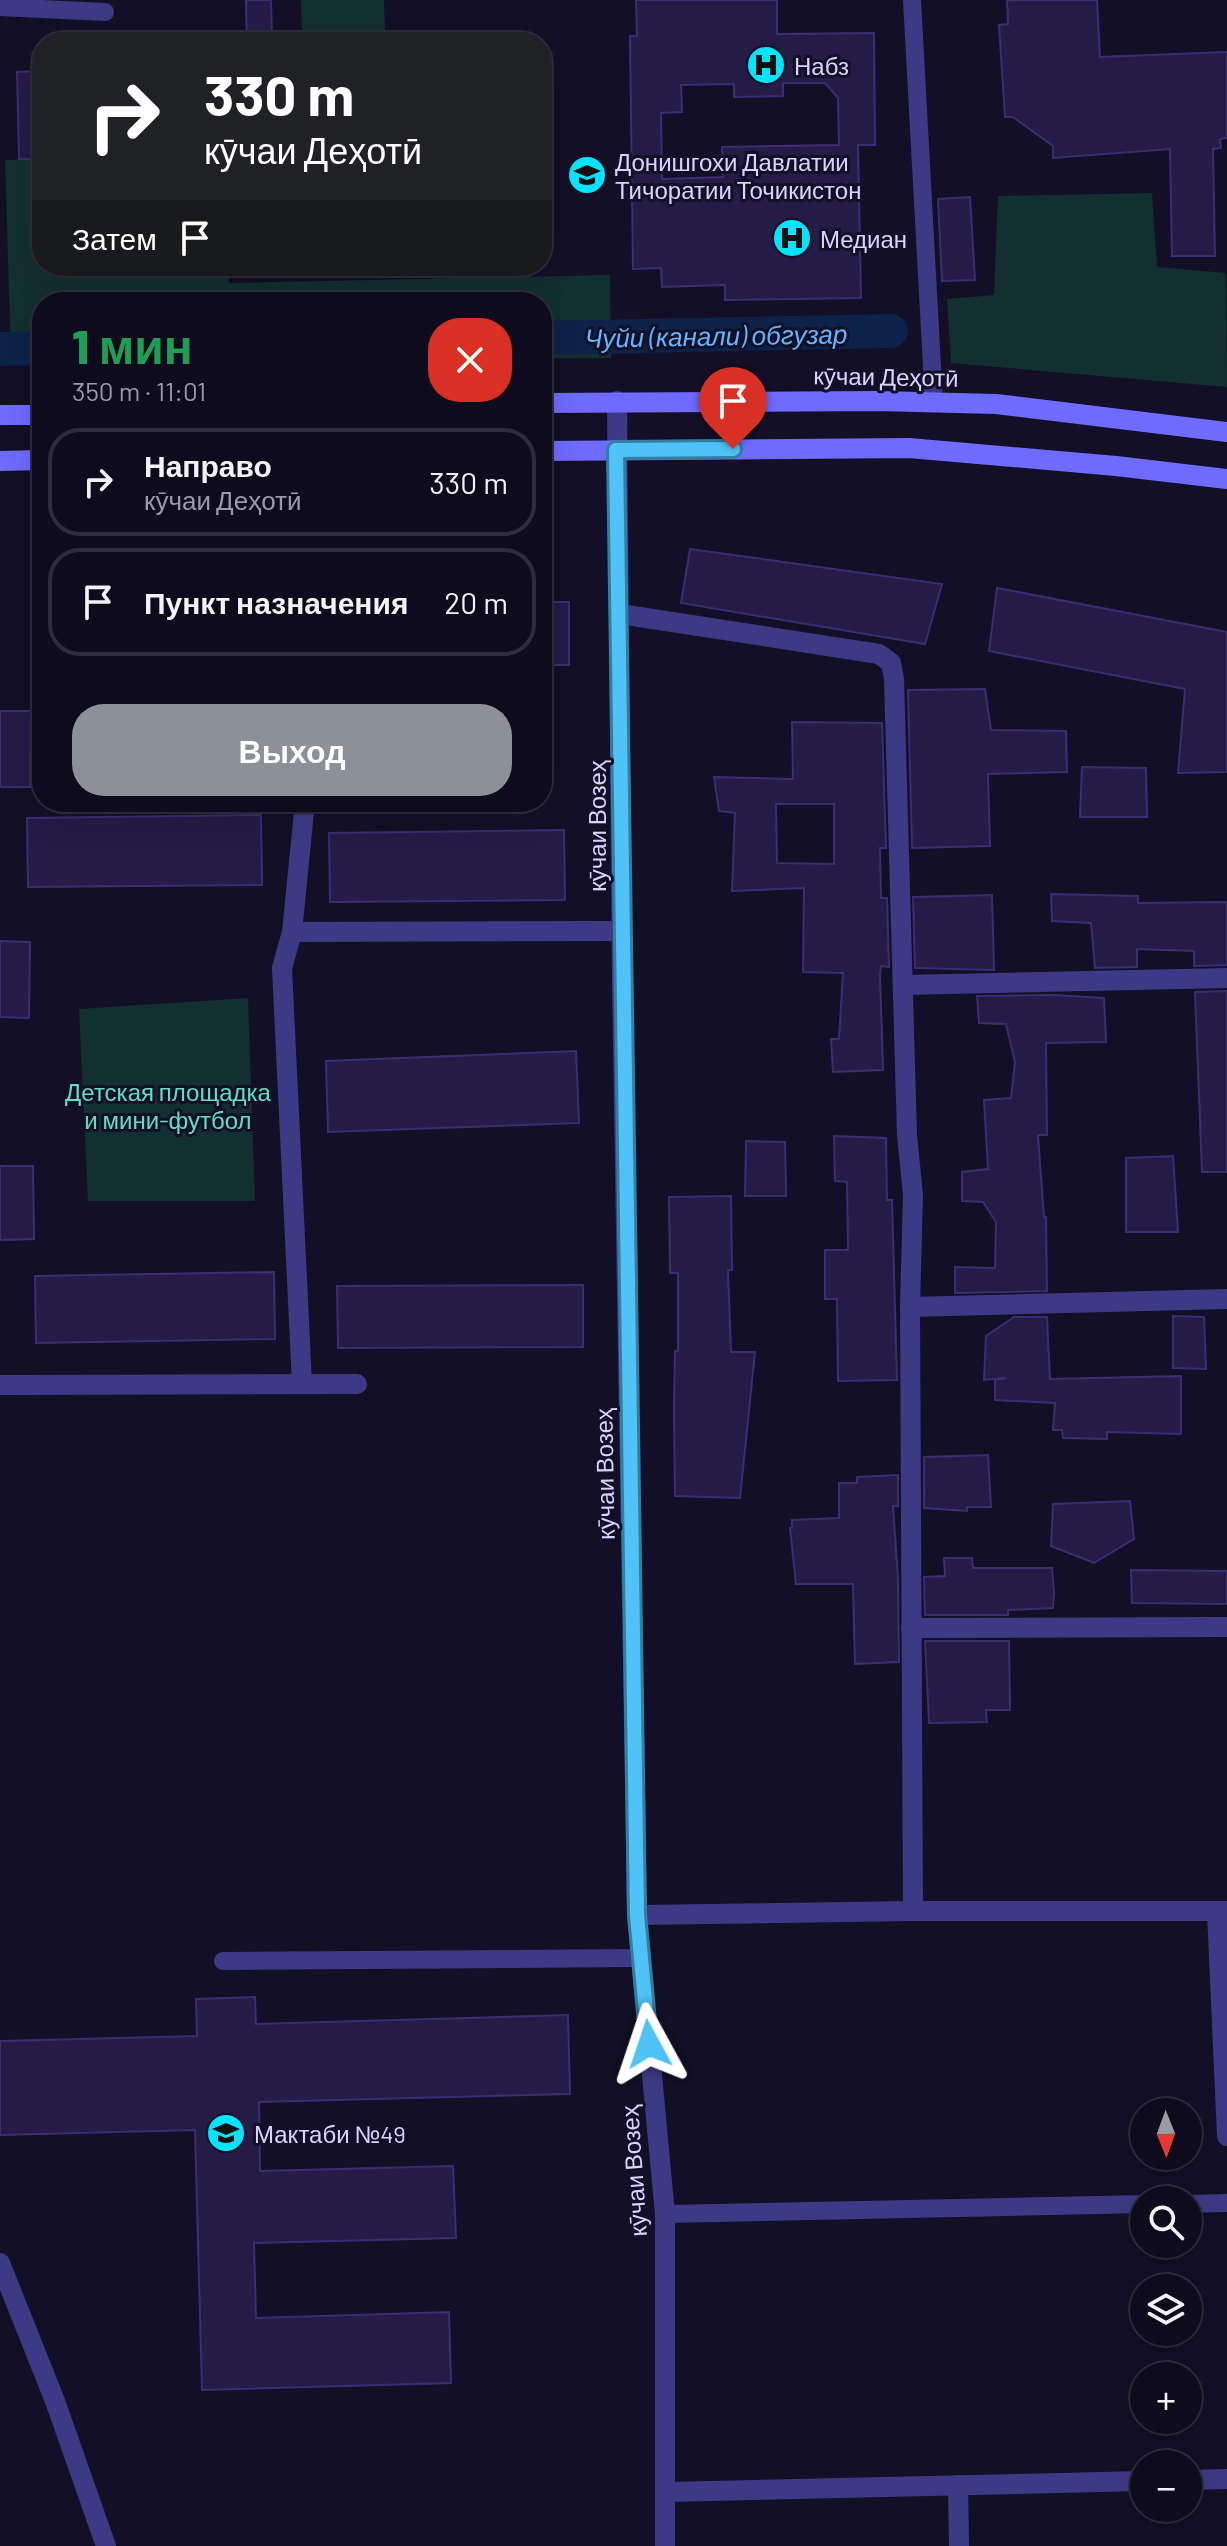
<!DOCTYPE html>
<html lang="ru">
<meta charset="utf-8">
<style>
body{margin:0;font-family:Barlow,sans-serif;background:#1c1929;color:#f1f3f6;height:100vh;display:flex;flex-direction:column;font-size:30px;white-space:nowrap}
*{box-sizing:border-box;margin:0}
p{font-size:26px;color:#9b9ba3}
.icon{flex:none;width:44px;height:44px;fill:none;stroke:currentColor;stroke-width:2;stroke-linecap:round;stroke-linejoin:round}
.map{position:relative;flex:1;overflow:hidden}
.panel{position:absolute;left:32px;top:292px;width:520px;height:520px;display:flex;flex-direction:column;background:#0e0b1c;border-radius:32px;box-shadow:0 8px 32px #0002,0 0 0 2px #2e2b3b}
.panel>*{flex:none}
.guide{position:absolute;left:32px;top:32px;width:520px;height:244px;border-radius:32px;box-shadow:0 8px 32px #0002,0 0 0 2px #2e2b3b;background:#202124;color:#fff;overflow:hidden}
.needle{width:52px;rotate:179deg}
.buttons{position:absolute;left:1130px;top:2098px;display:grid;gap:16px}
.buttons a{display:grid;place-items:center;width:72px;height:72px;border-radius:50%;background:#0e0b1c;box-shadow:0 8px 32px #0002,0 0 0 2px #2e2b3b;font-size:40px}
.pin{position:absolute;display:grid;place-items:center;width:68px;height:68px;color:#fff;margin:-82px -34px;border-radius:50% 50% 50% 0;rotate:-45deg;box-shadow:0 0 8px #0007}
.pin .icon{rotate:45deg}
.me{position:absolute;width:88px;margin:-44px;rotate:355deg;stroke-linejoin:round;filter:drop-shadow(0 0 6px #0008)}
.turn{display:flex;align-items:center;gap:28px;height:168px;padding:0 40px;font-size:36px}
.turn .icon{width:104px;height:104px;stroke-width:2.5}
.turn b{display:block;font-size:56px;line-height:68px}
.then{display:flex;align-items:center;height:76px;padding:0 40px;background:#0003;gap:16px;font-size:30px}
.round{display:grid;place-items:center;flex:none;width:84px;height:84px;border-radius:32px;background:#1c1929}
.head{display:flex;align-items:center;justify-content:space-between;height:136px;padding:0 40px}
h1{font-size:48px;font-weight:800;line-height:60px;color:#1e9e55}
.cta{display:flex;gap:16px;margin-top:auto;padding:16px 40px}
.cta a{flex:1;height:92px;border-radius:32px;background:#8c9099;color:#fff;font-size:32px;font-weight:800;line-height:92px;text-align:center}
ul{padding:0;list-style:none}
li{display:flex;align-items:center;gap:24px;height:108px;margin:0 16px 12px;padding:0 24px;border:4px solid #2e2b3b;border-radius:32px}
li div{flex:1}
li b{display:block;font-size:30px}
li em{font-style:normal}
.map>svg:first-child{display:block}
</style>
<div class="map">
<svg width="1227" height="2546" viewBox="0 0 1227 2546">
<rect width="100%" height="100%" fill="#130f26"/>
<g fill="#12302f">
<polygon points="301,0 384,0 385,37 302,39"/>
<polygon points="42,159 42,266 228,266 229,283 610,275 611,358 542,358 542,302 42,302 42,359 11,359 5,160"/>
<polygon points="1152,193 1157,267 1226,273 1227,387 951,363 947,299 994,295 998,196"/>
<polygon points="248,998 255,1201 88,1201 79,1009"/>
</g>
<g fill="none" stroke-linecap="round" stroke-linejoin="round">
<g stroke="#0c2248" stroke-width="34">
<polyline points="542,338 891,331"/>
<polyline points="0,349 42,348"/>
</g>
</g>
<g fill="#241b47" stroke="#3b2d73" stroke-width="2" fill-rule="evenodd">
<polygon points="246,0 271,0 272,42 247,42"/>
<path d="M 636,0 L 777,0 L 777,34 L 874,33 L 875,145 L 858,145 L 861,298 L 725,300 L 725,285 L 662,287 L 661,268 L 633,269 L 630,36 L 637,36 ZM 783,83 L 825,83 L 838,98 L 839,145 L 722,147 L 723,177 L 662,179 L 661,113 L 682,112 L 681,85 L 734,84 L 734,97 L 783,96 Z"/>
<polygon points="1007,0 1097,0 1100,57 1227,52 1227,138 1220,139 1221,148 1213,149 1215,256 1172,256 1170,149 1053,158 1053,146 1013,117 1005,117 999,25 1008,24"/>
<polygon points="42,71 42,159 19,159 17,72"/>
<polygon points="970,197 975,280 942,281 938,199"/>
<polygon points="690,549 942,584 925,644 681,603"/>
<polygon points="997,588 1227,632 1227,772 1178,773 1185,689 989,651"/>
<rect x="542" y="602" width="27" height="63"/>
<polygon points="985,689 991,730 1066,731 1067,772 988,774 990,846 912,848 908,690"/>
<polygon points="0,711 31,711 30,787 0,787"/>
<path d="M 792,722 L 882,723 L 886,848 L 880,848 L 881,898 L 887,898 L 889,967 L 881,966 L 880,974 L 883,1070 L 833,1072 L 831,1039 L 839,1039 L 843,973 L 803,972 L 804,888 L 732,891 L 735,813 L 719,811 L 714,777 L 793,779 ZM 776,804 L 834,804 L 834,864 L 777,863 Z"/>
<polygon points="1082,767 1146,768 1147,817 1080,817"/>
<polygon points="261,815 262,885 28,887 27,818"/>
<polygon points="564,830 565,900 330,902 329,833"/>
<polygon points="1051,894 1138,896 1138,903 1227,902 1227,965 1194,966 1194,951 1137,949 1137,967 1095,968 1091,923 1052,921"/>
<polygon points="992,895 994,970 915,968 913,897"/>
<polygon points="0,941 30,942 29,1018 0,1017"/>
<polygon points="1227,991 1227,1172 1202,1172 1195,992"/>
<polygon points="1054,995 1104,998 1106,1042 1046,1043 1047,1135 1038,1135 1044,1217 1046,1217 1047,1291 955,1293 955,1267 995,1268 996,1222 983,1202 962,1201 962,1172 988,1169 984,1100 1011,1098 1015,1062 1006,1024 979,1023 977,996"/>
<polygon points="576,1051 579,1123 328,1132 326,1061"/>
<polygon points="834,1136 886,1138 887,1200 892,1200 897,1380 838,1381 837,1299 825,1299 825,1250 848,1250 847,1182 835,1181"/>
<polygon points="746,1141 785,1142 786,1196 745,1196"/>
<polygon points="1173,1156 1178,1232 1126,1232 1126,1158"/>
<polygon points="0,1166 33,1166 34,1239 0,1240"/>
<polygon points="731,1196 732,1270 728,1270 731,1352 755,1352 740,1498 675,1496 674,1409 675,1351 678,1351 678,1273 670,1273 669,1197"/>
<polygon points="274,1272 275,1339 36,1343 35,1276"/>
<polygon points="583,1285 583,1347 338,1348 337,1286"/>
<polygon points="1173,1316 1204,1317 1206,1369 1173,1368"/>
<polygon points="1014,1317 1047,1317 1050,1379 1181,1376 1181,1434 1107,1432 1107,1439 1063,1438 1062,1430 1053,1430 1055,1403 995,1400 995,1380 1006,1378 984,1380 986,1336"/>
<polygon points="988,1455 991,1507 967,1507 967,1511 924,1508 924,1457"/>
<polygon points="898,1475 898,1506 893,1506 898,1579 899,1662 855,1664 853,1584 796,1584 790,1528 792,1528 792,1520 839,1518 839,1483 857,1483 857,1477"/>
<polygon points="1130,1501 1134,1539 1094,1563 1051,1546 1053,1504"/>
<polygon points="944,1558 972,1558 973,1568 1052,1568 1054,1593 1053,1608 1008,1610 1008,1615 925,1615 924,1577 945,1576"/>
<polygon points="1131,1570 1227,1571 1227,1604 1132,1603"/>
<polygon points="925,1641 1009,1641 1010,1710 986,1710 987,1722 929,1723"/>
<polygon points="255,1997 256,2024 568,2015 570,2094 259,2102 260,2171 453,2166 456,2238 254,2243 256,2318 449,2312 451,2383 202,2390 195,2130 0,2135 0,2041 197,2036 196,1999"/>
</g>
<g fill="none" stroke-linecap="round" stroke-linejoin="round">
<g stroke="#3d3a85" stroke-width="18">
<polyline points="912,0 934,403"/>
<polyline points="0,7 105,12"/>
<polyline points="223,1961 641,1958"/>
<polyline points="1188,2204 1227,2203"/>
<polyline points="665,2214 1144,2204"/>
</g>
<g stroke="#3d3a85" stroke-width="20">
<polyline points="617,401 622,982 637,1915 665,2214 665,2546"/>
<polyline points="620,614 879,654 891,663 894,679 907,1135 913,1195 910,1307 913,1911"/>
<polyline points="292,932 305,802"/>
<polyline points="903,985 1227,978"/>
<polyline points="910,1307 1227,1299"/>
<polyline points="302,1384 282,968 292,932 622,931"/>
<polyline points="0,1385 357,1384"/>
<polyline points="911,1628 1227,1627"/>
<polyline points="1217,1912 1227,2136"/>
<polyline points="637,1915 913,1911 1227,1911"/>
<polyline points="0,2263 55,2401 106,2546"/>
<polyline points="1188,2480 1227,2479"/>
<polyline points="958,2485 959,2546"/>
<polyline points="667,2492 1144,2481"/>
</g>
<g stroke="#6f6bff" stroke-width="20">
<polyline points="542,403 878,401 996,404 1227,432"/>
<polyline points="0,415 42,415"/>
<polyline points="542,451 909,448 1116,466 1227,479"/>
<polyline points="0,461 42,460"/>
</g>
</g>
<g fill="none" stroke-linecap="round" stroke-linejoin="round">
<defs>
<polyline id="route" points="649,2044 637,1915 616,450 733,449"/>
</defs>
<use href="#route" stroke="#337fa1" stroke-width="20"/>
<use href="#route" stroke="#4fc3f7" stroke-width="14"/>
</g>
<defs>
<symbol id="hospital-disc" viewBox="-11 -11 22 22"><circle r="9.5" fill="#00e5ff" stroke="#130f26"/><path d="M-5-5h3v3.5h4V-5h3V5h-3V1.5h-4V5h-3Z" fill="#111"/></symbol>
<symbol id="university-disc" viewBox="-11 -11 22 22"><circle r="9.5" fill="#00e5ff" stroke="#130f26"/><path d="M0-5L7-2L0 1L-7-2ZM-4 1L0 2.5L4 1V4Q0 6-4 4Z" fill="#111"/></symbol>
<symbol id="school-disc" viewBox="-11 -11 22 22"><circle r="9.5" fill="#00e5ff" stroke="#130f26"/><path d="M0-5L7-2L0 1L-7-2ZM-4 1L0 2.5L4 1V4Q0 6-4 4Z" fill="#111"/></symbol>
</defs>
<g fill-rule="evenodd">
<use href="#hospital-disc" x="744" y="43" width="44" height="44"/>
<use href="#university-disc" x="565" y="153" width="44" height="44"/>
<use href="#hospital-disc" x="770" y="216" width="44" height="44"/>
<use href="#school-disc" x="204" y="2111" width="44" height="44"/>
</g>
<g text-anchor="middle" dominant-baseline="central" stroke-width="6" stroke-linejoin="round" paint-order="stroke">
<g font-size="24" fill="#d9d4ff" stroke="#130f26" text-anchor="start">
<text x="794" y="65">Набз</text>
<text x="615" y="161">Донишгохи Давлатии<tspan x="615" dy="28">Тичоратии Точикистон</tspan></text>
<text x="820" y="238">Медиан</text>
<text x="254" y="2133">Мактаби №49</text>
</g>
<g font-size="24" fill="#d9d4ff" stroke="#130f26">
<text transform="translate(886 376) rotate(1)">кӯчаи Деҳотӣ</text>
<text transform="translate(596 826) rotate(-90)">кӯчаи Возеҳ</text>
<text transform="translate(604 1474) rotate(-91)">кӯчаи Возеҳ</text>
<text transform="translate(633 2171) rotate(-94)">кӯчаи Возеҳ</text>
</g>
<g font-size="24" fill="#5fe0c0" stroke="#130f26">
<text x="168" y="1091">Детская площадка<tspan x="168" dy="28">и мини-футбол</tspan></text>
</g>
<g font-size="26" font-style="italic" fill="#62b6ff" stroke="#130f26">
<text transform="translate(716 335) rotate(-1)">Чуйи (канали) обгузар</text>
</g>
</g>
</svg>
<div class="buttons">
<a><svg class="needle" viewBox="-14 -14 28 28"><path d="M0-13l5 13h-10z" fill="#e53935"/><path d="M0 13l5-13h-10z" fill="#9b9ba3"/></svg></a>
<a><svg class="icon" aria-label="search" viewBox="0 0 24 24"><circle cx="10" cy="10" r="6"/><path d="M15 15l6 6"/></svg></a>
<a><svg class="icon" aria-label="layers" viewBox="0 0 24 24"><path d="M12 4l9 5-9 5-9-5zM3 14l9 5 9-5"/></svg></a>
<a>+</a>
<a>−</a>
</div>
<div class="pin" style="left:733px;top:449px;background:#d93025"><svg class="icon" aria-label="arrive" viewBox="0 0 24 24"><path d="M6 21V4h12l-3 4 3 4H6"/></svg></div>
<svg class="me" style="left:649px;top:2044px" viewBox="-20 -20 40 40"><path d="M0-17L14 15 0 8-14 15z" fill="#4fc3f7" stroke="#fff" stroke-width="4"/></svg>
<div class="guide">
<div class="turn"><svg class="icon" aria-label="right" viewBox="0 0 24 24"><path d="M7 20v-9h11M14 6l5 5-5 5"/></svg><div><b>330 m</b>кӯчаи Деҳотӣ</div></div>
<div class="then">Затем<svg class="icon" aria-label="arrive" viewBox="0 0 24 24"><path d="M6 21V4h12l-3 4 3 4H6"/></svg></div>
</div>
<section class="panel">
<div class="head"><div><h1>1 мин</h1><p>350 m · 11:01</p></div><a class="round" style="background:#d93025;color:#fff"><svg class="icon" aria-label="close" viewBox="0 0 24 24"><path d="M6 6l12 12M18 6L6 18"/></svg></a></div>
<ul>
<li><svg class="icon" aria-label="right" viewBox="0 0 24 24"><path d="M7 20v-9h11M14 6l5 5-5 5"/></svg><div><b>Направо</b><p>кӯчаи Деҳотӣ</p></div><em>330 m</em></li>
<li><svg class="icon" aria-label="arrive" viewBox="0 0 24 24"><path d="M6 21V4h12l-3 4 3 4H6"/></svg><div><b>Пункт назначения</b></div><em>20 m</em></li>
</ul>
<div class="cta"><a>Выход</a></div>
</section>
</div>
